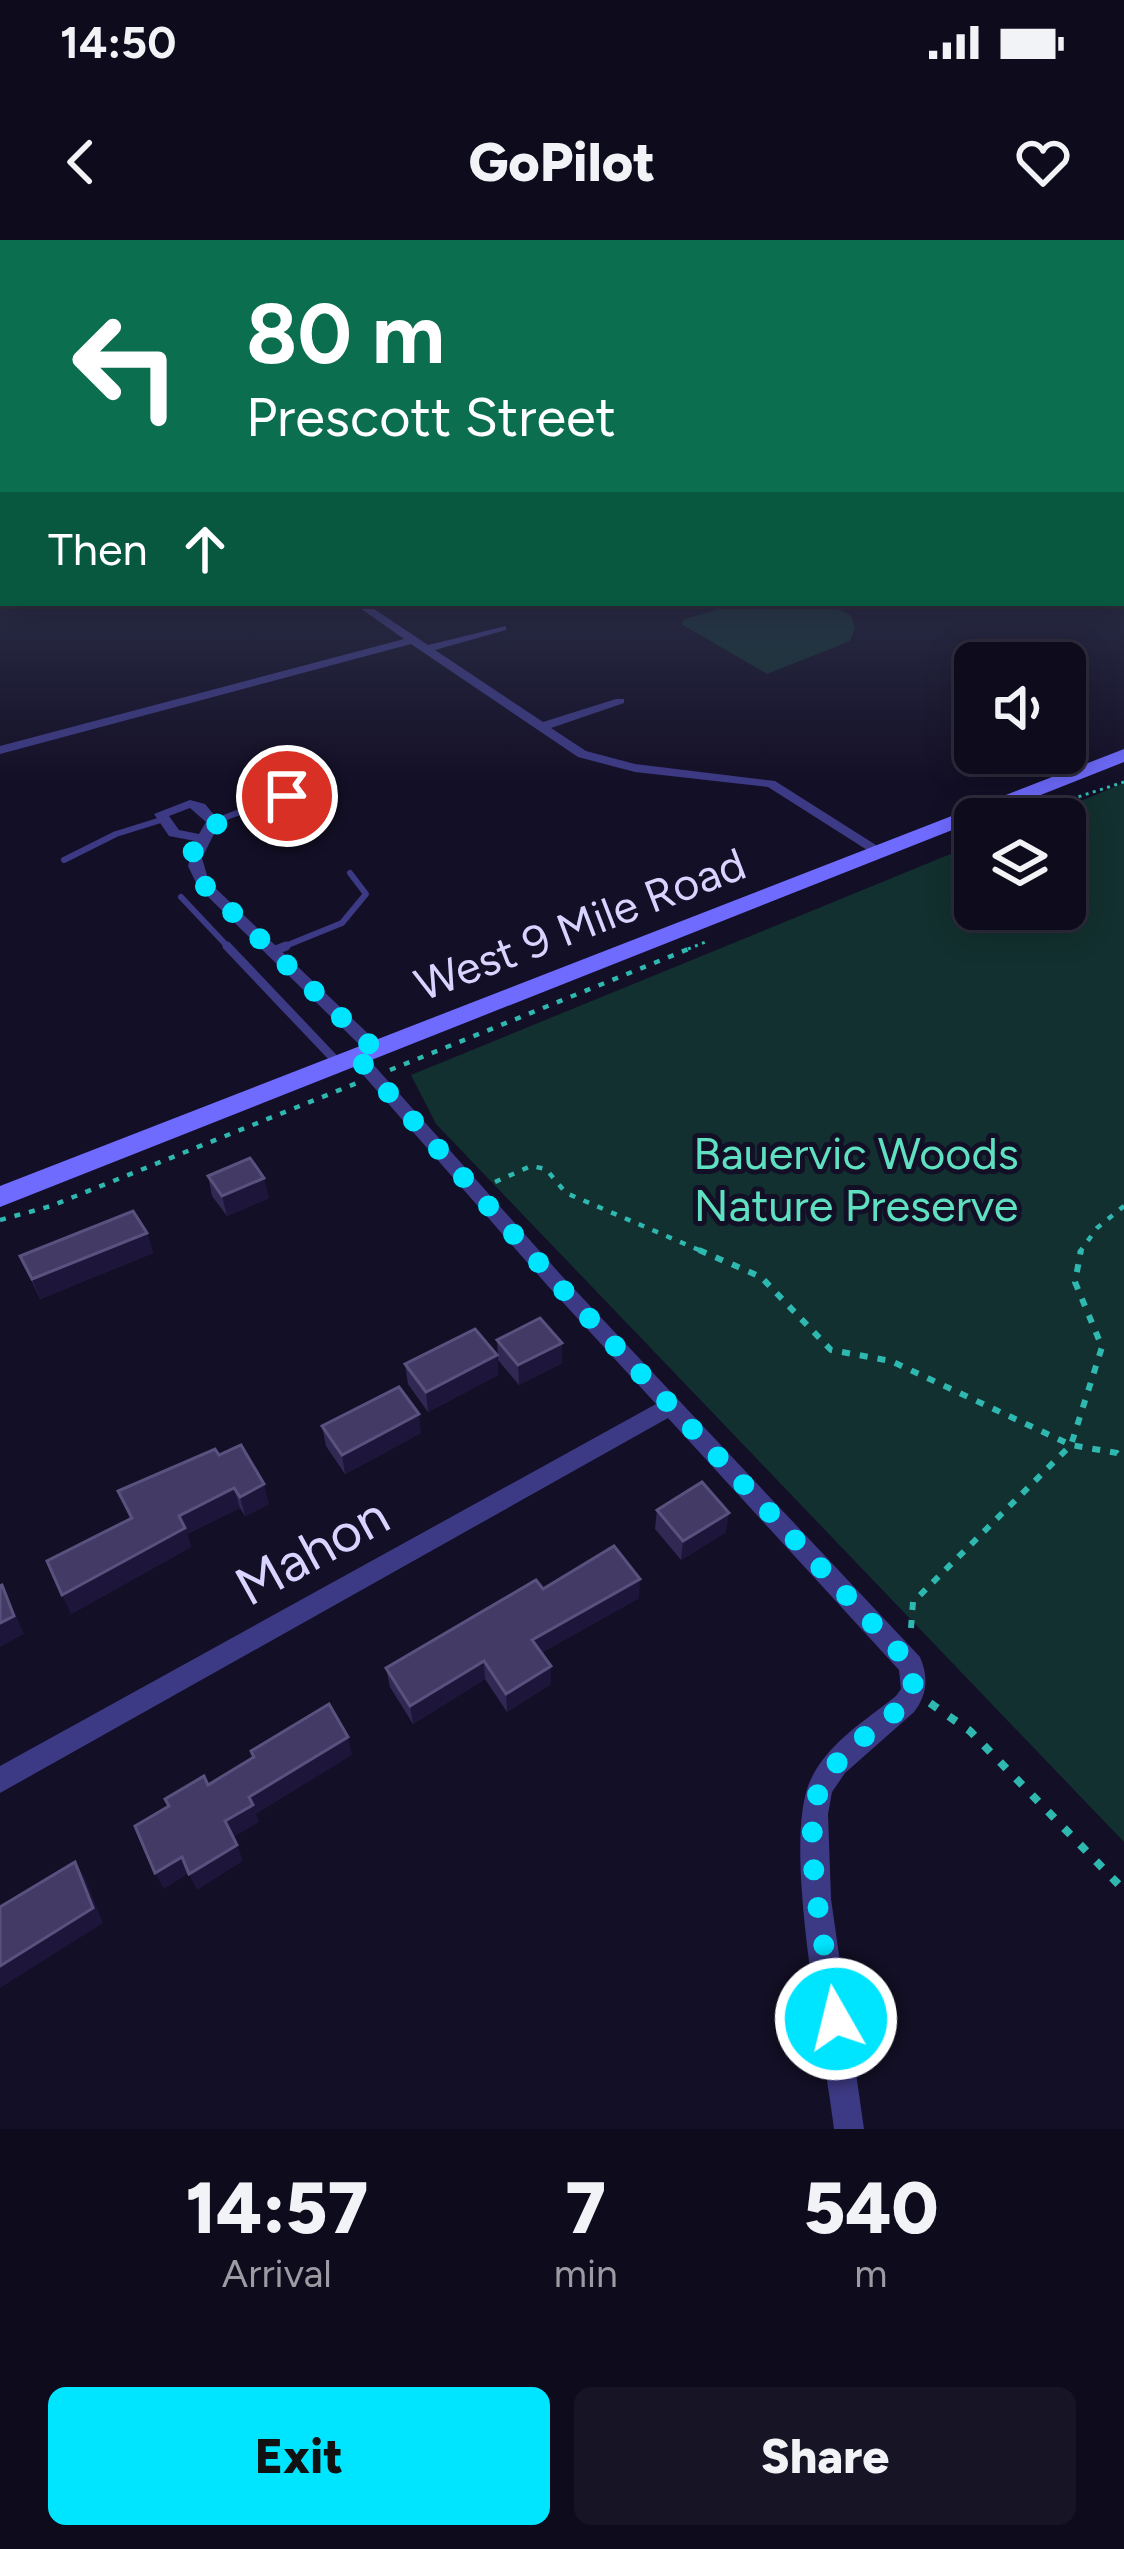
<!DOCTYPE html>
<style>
body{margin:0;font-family:Figtree,sans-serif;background:#171425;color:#f1f3f6;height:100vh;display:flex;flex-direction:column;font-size:45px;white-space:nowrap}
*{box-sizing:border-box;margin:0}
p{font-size:39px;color:#9b9ba3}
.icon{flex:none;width:66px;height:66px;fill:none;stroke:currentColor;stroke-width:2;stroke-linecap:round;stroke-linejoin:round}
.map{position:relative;height:1889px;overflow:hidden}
.sheet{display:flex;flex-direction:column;background:#0e0b1c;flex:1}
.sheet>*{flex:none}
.hud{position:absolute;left:0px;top:0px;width:1125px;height:366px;box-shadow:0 6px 30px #0003,0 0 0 3px #2e2b3b;background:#0b6e4f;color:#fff;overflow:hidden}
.tools{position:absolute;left:954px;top:402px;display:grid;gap:24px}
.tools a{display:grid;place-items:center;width:132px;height:132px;border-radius:18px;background:#0e0b1c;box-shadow:0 6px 30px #0003,0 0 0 3px #2e2b3b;font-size:60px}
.pin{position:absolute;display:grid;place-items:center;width:102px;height:102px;color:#fff;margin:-51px;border:6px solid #fff;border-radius:50%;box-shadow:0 3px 12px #0007}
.me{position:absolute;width:132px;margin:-66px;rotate:352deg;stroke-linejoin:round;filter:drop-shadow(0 0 9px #0008)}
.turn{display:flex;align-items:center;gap:42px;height:252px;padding:0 48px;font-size:54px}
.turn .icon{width:156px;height:156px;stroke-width:2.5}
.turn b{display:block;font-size:84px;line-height:102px}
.then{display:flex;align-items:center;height:114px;padding:0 48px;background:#0003;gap:24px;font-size:45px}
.eta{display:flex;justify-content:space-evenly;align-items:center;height:204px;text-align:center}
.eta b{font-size:72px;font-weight:800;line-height:84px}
.primary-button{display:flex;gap:24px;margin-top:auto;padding:24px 48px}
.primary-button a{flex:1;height:138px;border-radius:18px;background:#00e5ff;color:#111;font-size:48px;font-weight:800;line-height:138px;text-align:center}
.primary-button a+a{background:#171425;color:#f1f3f6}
.status{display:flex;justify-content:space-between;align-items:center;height:84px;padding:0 60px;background:#0e0b1c;direction:ltr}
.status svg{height:33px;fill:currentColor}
header{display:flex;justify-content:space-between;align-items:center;height:156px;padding:0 48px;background:#0e0b1c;font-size:54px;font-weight:800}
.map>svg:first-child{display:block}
</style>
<div class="status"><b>14:50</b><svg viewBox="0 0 49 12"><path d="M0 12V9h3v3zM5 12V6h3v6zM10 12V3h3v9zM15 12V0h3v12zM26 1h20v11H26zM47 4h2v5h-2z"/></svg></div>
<header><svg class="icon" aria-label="back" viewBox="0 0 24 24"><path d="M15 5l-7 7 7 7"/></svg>GoPilot<svg class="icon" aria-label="heart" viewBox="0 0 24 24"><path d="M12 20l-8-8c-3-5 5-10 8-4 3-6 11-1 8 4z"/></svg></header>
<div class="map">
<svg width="1124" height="1889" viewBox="0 0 1124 1889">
<rect width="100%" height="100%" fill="#130f26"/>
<g fill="#12302f">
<polygon points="740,363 828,363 851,376 855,388 850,401 767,434 681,384 685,379"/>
<polygon points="1124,543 1124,1602 436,884 411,835 975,604 975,669 1065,669 1065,579 1037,579"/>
</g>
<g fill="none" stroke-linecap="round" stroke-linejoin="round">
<g stroke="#2fb8b0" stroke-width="3" stroke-dasharray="3 4.5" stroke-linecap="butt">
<polyline points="1050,566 1124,542"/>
<polyline points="688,709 708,701"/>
</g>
<g stroke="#2fb8b0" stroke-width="4.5" stroke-dasharray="6 9" stroke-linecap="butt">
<polyline points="390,830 696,706"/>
<polyline points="495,942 531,926 546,929 566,953 706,1013"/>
<polyline points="0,980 51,966 357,843"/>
<polyline points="1079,1013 1097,988 1124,966"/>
</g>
<g stroke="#2fb8b0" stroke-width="6" stroke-dasharray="8 10" stroke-linecap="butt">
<polyline points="699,1010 761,1037 831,1110 891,1121 1071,1205 1117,1213 1124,1219"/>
<polyline points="911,1388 913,1362 1071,1205 1102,1107 1075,1042 1081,1010"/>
</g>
<polyline stroke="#2fb8b0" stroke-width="8" stroke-dasharray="9 14" stroke-linecap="butt" points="930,1463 970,1491 1124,1650"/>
<g stroke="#3d3a85" stroke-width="6">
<polyline points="213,582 304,548"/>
<polyline points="64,620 116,594 161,580"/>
<polyline points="181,657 230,709"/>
<polyline points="278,709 342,683 366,654 350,633"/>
</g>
<g stroke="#3d3a85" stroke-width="9">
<polyline points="227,706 339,824"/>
<polyline points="271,712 286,706"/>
</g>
<g fill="#3d3a85" fill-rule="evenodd">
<polygon points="3,297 3,303 0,304 0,298"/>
<polygon points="353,363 365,363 428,405 506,386 506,390 435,410 543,482 616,459 624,459 624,463 551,488 586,511 635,524 775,541 887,612 885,615 875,615 768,547 635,532 578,517 411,404 0,514 0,506 404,399"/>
<path d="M 190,560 L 205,564 L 220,582 L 202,618 L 209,642 L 381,806 L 383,810 L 381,814 L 369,814 L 198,647 L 188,626 L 195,601 L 169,596 L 154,574 ZM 190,568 L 206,582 L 199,594 L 179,590 L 169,576 Z"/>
<path d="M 357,812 L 363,813 L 561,1035 L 920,1417 C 929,1438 927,1455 914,1472 L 845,1533 L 832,1552 L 828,1574 L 831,1659 L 864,1889 L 834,1889 C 825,1812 780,1602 811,1539 C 828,1503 866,1480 896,1456 L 901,1449 L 899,1430 L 668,1178 L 0,1553 L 0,1526 L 656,1164 L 547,1045 L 351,821 L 349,817 L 351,813 Z"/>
</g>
<polygon fill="#6f6bff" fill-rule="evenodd" points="1124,509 1124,522 0,967 0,946"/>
</g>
<g fill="#312854">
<polygon points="208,936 269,958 227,976 212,956"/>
<polygon points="147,993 153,1013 40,1059 20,1016"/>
<polygon points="497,1100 562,1123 519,1145 498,1120"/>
<polygon points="497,1115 498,1135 428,1172 408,1144 405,1124"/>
<polygon points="322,1186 421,1193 345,1234 326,1206"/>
<polygon points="219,1215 269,1264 245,1276 240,1268 187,1294 191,1307 71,1374 130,1279 118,1251"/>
<polygon points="657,1270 726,1292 681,1320 655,1289"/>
<polygon points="543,1349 639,1358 541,1413 551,1444 507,1472 485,1439 413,1484 390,1447 386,1428"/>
</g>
<g fill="#1d163a">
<polygon points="264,938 269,958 227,976 222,956"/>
<polygon points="147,993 153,1013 40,1059 32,1039"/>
<polygon points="562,1103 562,1123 519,1145 518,1125"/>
<polygon points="497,1115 498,1135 428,1172 426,1152"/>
<polygon points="419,1174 421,1193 345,1234 342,1215"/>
<polygon points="264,1244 269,1264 245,1276 240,1257"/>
<polygon points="234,1248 240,1268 187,1294 191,1307 71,1374 62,1355 179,1276"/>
<polygon points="729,1273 726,1292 681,1320 683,1301"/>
<polygon points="640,1339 639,1358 532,1418 532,1400"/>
<polygon points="2,1345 24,1394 0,1407 0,1383"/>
<polygon points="484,1421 485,1439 413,1484 410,1466"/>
<polygon points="551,1426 551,1444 507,1472 506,1454"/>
<polygon points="348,1497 352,1515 256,1574 259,1582 232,1598 225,1581 249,1557"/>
<polygon points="237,1605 243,1621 197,1650 189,1634"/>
<polygon points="182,1617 189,1633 164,1649 155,1633"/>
<polygon points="75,1622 85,1638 103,1683 0,1748 0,1726"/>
</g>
<g fill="#433a66" stroke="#5a527e" stroke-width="3">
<polygon points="250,918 264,938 222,956 208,936"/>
<polygon points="133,971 147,993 32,1039 20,1016"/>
<polygon points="540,1078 562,1103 518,1125 497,1100"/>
<polygon points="475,1089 497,1115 426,1152 405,1124"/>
<polygon points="399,1147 419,1174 342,1215 322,1186"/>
<polygon points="241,1205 264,1244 240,1257 234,1248 179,1276 185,1288 62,1355 47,1321 132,1278 118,1251 215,1209 219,1215"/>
<polygon points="702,1242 729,1273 683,1301 657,1270"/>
<polygon points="614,1306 640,1339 532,1400 551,1426 506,1454 484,1421 410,1466 386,1428 536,1340 543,1349"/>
<polygon points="2,1345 14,1376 0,1383 0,1346"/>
<polygon points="329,1464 348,1497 249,1557 253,1565 225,1581 237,1605 189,1634 182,1617 155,1633 135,1586 169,1566 165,1559 204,1536 208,1545 254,1517 251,1511"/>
<polygon points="75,1622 93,1668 0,1726 0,1667"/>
</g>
<linearGradient id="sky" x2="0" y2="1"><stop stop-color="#0a0815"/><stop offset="0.51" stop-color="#333752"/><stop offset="1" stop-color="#333752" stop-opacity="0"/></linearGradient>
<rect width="1124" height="544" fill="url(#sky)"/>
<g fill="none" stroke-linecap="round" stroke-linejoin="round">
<path stroke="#00e5ff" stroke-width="21" stroke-dasharray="0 37.8" d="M 287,556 C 252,574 163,583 203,644 L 375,810 L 357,817 L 554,1040 L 911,1425 L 914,1452 L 905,1464 C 876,1489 836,1513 820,1549 C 798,1593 829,1726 836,1779"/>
</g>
<g text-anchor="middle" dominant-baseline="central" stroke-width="10" stroke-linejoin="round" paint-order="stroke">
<g font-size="45" fill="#d9d4ff" stroke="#130f26">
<text transform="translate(580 684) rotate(-21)">West 9 Mile Road</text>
</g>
<g font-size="45" fill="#5fe0c0" stroke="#130f26">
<text x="856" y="913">Bauervic Woods<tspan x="856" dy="52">Nature Preserve</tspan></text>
</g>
<g font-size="54" fill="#d9d4ff" stroke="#130f26">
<text transform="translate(312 1311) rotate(-29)">Mahon</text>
</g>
</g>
</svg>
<div class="tools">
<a><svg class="icon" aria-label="sound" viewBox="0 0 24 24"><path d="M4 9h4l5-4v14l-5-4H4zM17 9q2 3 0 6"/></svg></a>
<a><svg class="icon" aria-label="layers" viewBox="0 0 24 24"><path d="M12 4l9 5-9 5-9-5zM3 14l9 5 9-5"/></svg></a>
</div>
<div class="pin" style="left:287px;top:556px;background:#d93025"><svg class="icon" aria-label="arrive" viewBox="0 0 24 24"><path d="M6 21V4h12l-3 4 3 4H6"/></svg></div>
<svg class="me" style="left:836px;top:1779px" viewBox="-20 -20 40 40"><circle r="17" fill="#00e5ff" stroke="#fff" stroke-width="3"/><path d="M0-11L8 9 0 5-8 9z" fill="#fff"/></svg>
<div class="hud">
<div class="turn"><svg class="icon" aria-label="left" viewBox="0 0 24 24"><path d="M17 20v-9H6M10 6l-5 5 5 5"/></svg><div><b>80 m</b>Prescott Street</div></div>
<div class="then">Then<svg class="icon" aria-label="ahead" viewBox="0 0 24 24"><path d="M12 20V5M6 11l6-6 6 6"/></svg></div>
</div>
</div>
<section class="sheet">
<div class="eta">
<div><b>14:57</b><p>Arrival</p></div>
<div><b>7</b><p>min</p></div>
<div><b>540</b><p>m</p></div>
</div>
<div class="primary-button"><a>Exit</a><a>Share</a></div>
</section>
